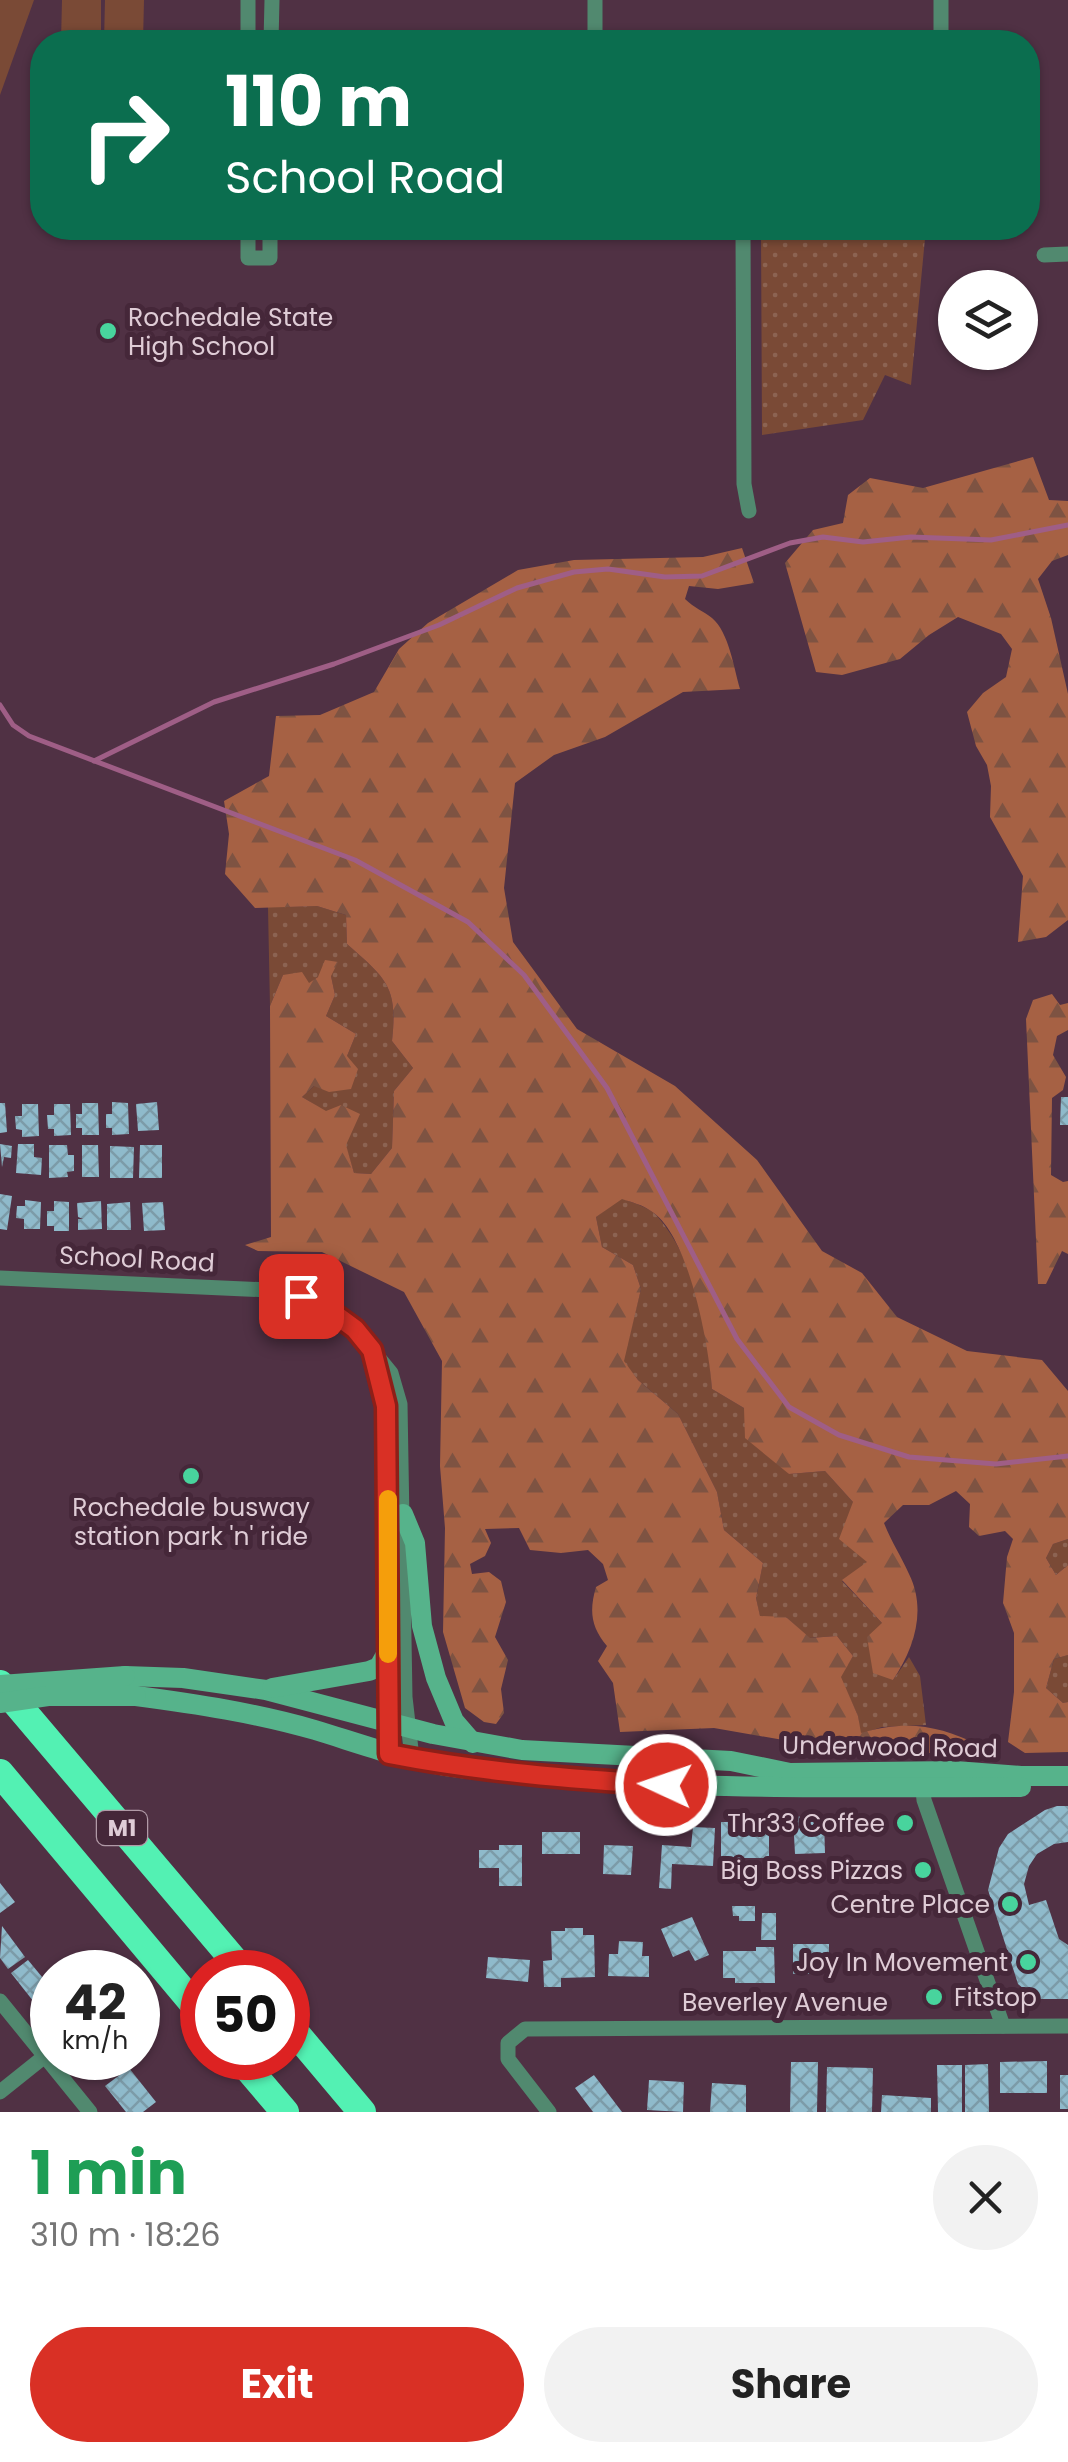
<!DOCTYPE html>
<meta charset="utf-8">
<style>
body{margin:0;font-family:Poppins,sans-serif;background:#f2f2f2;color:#222;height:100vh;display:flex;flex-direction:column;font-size:38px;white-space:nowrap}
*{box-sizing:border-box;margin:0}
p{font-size:32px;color:#767676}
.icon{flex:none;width:55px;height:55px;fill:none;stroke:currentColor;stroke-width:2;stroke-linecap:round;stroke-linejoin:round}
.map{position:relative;height:2112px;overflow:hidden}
.details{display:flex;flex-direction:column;background:#fff;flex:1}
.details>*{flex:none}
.banner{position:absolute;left:30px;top:30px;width:1010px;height:210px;border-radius:40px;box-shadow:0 2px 8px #0004;background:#0b6e4f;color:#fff;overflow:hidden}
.tools{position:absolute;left:938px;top:270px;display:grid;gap:20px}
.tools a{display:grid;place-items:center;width:100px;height:100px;border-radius:50%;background:#fff;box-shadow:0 2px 8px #0004;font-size:50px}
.speed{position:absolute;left:30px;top:1950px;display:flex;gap:20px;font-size:50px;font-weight:700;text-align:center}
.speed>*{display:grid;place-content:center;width:130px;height:130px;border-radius:50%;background:#fff;box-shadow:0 2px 8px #0004;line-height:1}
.speed small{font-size:25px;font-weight:400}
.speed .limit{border:15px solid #d22;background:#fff;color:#111}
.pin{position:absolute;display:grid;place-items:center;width:85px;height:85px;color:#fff;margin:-42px;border-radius:20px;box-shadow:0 5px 15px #0006}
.me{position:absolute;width:110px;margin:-55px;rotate:273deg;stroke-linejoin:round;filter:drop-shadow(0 0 8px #0008)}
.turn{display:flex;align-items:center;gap:35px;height:210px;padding:0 30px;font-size:45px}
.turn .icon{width:130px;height:130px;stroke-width:2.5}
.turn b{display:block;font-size:70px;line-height:85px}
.round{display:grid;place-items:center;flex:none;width:105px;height:105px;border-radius:52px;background:#f2f2f2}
.head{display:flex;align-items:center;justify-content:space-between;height:170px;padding:0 30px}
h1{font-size:60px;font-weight:700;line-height:75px;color:#1e9e55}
.primary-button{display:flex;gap:20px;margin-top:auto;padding:20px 30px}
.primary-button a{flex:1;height:115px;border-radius:60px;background:#d93025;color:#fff;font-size:40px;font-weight:700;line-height:115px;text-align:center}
.primary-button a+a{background:#f2f2f2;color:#222}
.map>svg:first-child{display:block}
</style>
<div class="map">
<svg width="1068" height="2112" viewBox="0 0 1068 2112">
<defs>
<pattern id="grass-dots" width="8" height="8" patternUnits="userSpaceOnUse" patternTransform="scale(2.5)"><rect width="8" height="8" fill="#7a4a36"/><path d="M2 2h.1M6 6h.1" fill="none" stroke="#8c6352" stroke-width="1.8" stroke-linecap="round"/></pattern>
<pattern id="forest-firs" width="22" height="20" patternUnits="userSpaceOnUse" patternTransform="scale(2.5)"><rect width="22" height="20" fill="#a66144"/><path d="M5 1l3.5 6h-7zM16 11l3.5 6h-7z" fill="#7e5342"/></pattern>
<pattern id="building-cross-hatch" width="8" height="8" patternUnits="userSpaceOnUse" patternTransform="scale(2.5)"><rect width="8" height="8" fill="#8fbacb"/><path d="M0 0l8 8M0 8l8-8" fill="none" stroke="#7c9ba8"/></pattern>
</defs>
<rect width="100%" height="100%" fill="#503144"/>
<g fill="url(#grass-dots)">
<polygon points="761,228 926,228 911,385 885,375 863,420 762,435"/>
<path d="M 317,906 L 346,915 L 347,944 C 387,979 398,987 392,1041 L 413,1068 L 394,1091 L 392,1148 L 371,1174 L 354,1173 C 343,1135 338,1117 302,1097 L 347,1056 L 356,1034 L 326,1016 L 335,995 L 331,976 L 318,977 L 309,984 L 283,975 L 270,1006 L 268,907 Z"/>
<path d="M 621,1198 C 633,1203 649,1207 657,1216 C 696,1260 708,1332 712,1389 L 744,1408 L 789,1474 L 825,1471 L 853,1502 L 868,1562 L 842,1581 L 882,1623 L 893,1680 L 909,1657 L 920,1676 L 926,1725 L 882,1727 L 860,1734 L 858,1716 L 840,1677 L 853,1656 L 837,1636 L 809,1638 L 786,1617 L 760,1617 L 756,1598 L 763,1563 L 724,1530 L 717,1492 L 678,1414 L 638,1380 L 623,1361 L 641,1289 L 633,1265 L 602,1247 L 596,1217 Z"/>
<polygon points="1068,1539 1068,1565 1056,1575 1046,1558 1053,1544"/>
<polygon points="1068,1655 1068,1702 1063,1703 1046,1688 1054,1659"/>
</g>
<g fill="url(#forest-firs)">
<polygon points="1033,457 1049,500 1068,501 1068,555 1052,561 1038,579 1051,618 1068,694 1068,920 1046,937 1018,942 1023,876 990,817 991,786 987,765 976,746 967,712 983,693 1006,677 1012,649 1001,634 958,617 929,635 900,659 842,675 816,672 785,563 813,530 843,523 848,495 870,478 923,488"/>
<path d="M 742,548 L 754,583 L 718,589 L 689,586 L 685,599 C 694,608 703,611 712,618 C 729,632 734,669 740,689 L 683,692 L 605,737 L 554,755 L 515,783 L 504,888 L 513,942 L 577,1029 L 675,1086 L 757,1160 L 822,1251 L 862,1273 L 897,1317 L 967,1351 L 1042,1360 L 1068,1391 L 1068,1539 L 1053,1544 L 1046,1558 L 1056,1575 L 1068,1565 L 1068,1655 L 1054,1659 L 1046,1688 L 1063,1703 L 1068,1702 L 1068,1752 L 1025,1753 L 1008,1742 L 1014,1692 L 1014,1633 L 1003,1603 L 1007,1557 L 1013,1539 L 1005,1531 L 979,1536 L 969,1527 L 970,1504 L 956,1491 L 929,1505 L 903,1505 L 884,1523 C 891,1541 901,1556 909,1574 C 927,1610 914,1649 893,1680 L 873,1673 L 867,1637 L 882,1623 L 842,1580 L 867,1562 L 839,1539 L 853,1502 L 825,1471 L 789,1474 L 745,1438 L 744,1408 L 712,1389 C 709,1346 689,1234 651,1211 C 643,1205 631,1202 622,1199 L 596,1217 L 602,1247 L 633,1265 L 641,1289 L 624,1361 L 638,1380 L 678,1414 L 717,1492 L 724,1530 L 763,1563 L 756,1598 L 760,1616 L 786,1617 L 810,1638 L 837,1636 L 853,1656 L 841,1677 L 858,1716 L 861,1733 C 907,1720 938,1725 981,1746 L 952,1753 L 903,1753 L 846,1751 L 714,1728 L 620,1732 L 613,1683 L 598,1661 L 607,1646 C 591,1627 589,1611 596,1587 L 608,1580 L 603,1564 L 588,1550 L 561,1553 L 530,1550 L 519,1528 L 485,1529 L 491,1543 L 485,1556 L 470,1564 L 472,1574 L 489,1572 L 501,1581 L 506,1602 L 495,1637 L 508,1660 L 501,1689 L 504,1713 L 496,1724 L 484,1722 L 465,1708 L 443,1632 L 445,1528 L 440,1466 L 442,1361 L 404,1292 L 322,1252 L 258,1251 L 245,1245 L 271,1237 L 270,1006 L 283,975 L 302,972 L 309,983 L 318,977 L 325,960 L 338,962 L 331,976 L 335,995 L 326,1016 L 356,1034 L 347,1056 L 358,1069 L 351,1089 L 329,1092 L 314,1086 L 302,1097 L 326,1111 L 341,1105 L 360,1114 L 346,1145 L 354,1173 L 371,1174 L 392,1148 L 394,1091 L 413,1068 L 392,1041 C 398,987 387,979 347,944 L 346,915 L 317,906 L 255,908 L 225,874 L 229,834 L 224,801 L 269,776 L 276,716 L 320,715 L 374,692 L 399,649 L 428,623 L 518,570 L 574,560 L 703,557 Z"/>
<polygon points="1052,994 1060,1005 1068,1003 1068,1030 1057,1036 1053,1055 1066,1077 1063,1090 1052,1098 1051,1175 1063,1182 1068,1181 1068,1254 1062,1251 1046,1284 1038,1284 1026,1019 1033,1000"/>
</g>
<g fill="#7a4a36">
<polygon points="0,0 34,0 0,95"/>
<polygon points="62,0 101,0 101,42 61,42"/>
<polygon points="105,0 144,0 143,42 104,42"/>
</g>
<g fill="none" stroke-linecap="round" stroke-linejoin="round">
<g stroke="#9f5e86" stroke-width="5">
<polyline points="0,705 13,725 29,736 355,860 468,922 524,975 607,1088 737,1339 789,1407 839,1435 909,1457 996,1464 1068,1456"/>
<polyline points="94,761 214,702 334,664 439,625 517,588 574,572 608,569 665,577 702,576 790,543 823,537 863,542 911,537 991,540 1068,525"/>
</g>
</g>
<g fill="url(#building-cross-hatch)">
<polygon points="1061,1097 1068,1097 1068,1125 1060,1125"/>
<polygon points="112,1102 128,1103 129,1134 112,1135 112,1128 106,1128 106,1114 112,1114"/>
<polygon points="157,1102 159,1130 138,1131 136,1104"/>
<polygon points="0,1103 5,1103 7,1132 0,1133"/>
<polygon points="82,1103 98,1103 99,1135 82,1135 82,1128 76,1128 76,1114 82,1114"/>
<polygon points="22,1104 38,1104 39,1136 22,1137 22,1130 16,1129 15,1116 22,1116"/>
<polygon points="54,1104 70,1104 71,1135 54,1136 54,1129 48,1129 47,1115 54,1115"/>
<polygon points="0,1144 12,1146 11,1158 4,1157 2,1167"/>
<polygon points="18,1144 34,1144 34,1157 42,1158 41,1175 16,1173"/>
<polygon points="49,1145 67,1145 68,1155 74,1155 74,1171 67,1172 68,1177 49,1178"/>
<polygon points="82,1145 98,1145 99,1177 82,1177"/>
<polygon points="140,1145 162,1145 162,1178 139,1178"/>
<polygon points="110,1146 134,1147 133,1178 110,1178"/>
<polygon points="0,1194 12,1196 7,1230 0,1229"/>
<polygon points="25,1200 41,1202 40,1229 24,1229 24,1219 16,1218 17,1206 25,1206"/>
<polygon points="54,1201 69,1202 69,1231 54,1231 54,1226 47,1226 47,1211 54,1211"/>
<polygon points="101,1201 102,1229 78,1230 78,1219 83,1219 78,1217 77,1203"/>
<polygon points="130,1202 131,1230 107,1230 107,1204"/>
<polygon points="163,1202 165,1230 144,1231 142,1203"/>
<polygon points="1057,1806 1068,1806 1068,1842 1054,1844 1037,1854 1029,1866 1024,1884 1029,1905 1046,1900 1059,1939 1068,1945 1068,1999 1036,1999 1018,1984 988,1890 999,1848 1008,1834 1045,1810"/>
<polygon points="810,1816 810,1822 824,1822 825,1853 795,1854 793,1817"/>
<polygon points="721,1822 736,1822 736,1831 769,1831 769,1858 721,1858"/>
<polygon points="693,1827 715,1828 713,1866 672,1864 671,1889 659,1888 662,1845 691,1847"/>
<rect x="542" y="1832" width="38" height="22"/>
<polygon points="499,1845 522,1845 522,1886 499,1886 499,1868 479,1868 479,1850 499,1850"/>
<polygon points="604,1845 633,1846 631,1875 603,1874"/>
<polygon points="0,1883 15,1902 0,1913"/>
<polygon points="732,1906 755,1906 755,1921 739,1921 739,1916 733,1916"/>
<polygon points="762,1913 776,1913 776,1940 761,1940"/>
<polygon points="692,1917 709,1955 695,1961 689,1950 673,1957 661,1929"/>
<polygon points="2,1926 25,1957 8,1969 0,1958"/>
<polygon points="565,1928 583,1928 583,1935 594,1935 595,1977 561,1978 561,1987 544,1987 543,1961 552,1960 551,1931 565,1931"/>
<polygon points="619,1941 643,1942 642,1956 649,1956 649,1977 608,1976 609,1954 618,1954"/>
<polygon points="793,1944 829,1944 829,1957 809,1957 809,1974 793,1974"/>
<polygon points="756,1947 774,1947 775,1983 735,1983 735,1978 723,1978 723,1951 756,1951"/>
<polygon points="488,1957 530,1960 528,1982 486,1978"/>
<polygon points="28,1960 52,1989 52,2002 41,2011 11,1973"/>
<polygon points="52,2007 52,2043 35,2022"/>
<polygon points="1047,2061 1047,2093 1000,2093 1000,2062"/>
<polygon points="791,2062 818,2062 817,2112 790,2112"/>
<polygon points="988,2064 989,2112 965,2112 965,2065"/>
<polygon points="937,2065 962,2065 962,2112 938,2112"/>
<polygon points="827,2067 873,2068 872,2112 826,2112"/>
<polygon points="129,2068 156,2102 143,2112 126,2112 105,2086"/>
<polygon points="594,2075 622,2112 593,2112 575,2088"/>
<rect x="1060" y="2075" width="8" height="34"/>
<polygon points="649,2080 684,2082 683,2112 647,2110"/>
<polygon points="712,2083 746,2085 746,2112 710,2112"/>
<polygon points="882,2095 931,2098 931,2112 881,2112"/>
</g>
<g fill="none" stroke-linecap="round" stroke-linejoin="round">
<g stroke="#51896f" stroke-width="15">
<polyline points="248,0 248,42"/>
<polyline points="595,0 595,42"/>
<polyline points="941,0 941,42"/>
<polyline points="271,42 272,0"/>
<polyline points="248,228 248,258 270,258 270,228"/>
<polyline points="743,228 744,484 749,511"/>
<polyline points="1044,255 1068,254"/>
<polyline points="0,1278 269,1290 301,1296 332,1312 355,1329 391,1373 400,1404 405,1697 412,1758"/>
<polyline points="373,1354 389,1429 389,1754"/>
<polyline points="922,1780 924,1800 1003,2026"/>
<polyline points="0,2001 90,2112"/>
<polyline points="0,2092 45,2056"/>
<polyline points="549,2112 508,2059 508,2043 525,2029 1068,2026"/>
</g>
<g stroke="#56b38b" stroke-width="20">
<polyline points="403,1514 415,1543 422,1626 436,1678 454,1721 473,1743"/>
<polyline points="125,1676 183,1678 266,1690 433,1734 522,1750 731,1761 790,1773 955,1771 1021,1776 1068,1776"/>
<polyline points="272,1688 369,1671 379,1667 388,1651"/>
<path d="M 136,1696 C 197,1704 256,1713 315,1730 C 358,1743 401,1759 446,1766 C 637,1792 829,1787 1021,1787"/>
</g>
<g stroke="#53f1b3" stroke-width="28">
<polyline points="0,1684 244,1972"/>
<polyline points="0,1773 202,2014"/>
<polyline points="288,2024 362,2112"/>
<polyline points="239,2058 285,2112"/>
</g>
<g stroke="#56b38b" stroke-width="20">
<polyline points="0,1685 125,1676"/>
<polyline points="0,1703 48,1696 136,1696"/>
</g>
</g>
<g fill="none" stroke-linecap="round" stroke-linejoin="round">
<defs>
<path id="route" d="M 301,1296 L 332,1312 L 355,1329 L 372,1350 L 386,1406 L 389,1754 C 481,1772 572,1779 666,1785"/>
</defs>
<use href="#route" stroke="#8d1f18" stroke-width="25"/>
<use href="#route" stroke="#d93025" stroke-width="18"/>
<polyline stroke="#f59e0b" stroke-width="18" points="388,1654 388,1499"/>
</g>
<g fill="#48d49d" stroke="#452739" stroke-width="4">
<circle cx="108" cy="331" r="10"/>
<circle cx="191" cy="1476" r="10"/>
<circle cx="905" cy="1823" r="10"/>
<circle cx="923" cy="1870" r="10"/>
<circle cx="1010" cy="1904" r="10"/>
<circle cx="1028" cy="1962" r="10"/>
<circle cx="934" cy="1997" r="10"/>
</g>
<g text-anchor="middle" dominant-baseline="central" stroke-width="10" stroke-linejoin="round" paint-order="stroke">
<rect fill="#452739" stroke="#b19aa7" stroke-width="2.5" x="97" y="1811" width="50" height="34" rx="8"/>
<g font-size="22" font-weight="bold" fill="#dfccd6">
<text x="122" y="1828">M1</text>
</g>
<g font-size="25" fill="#dfccd6" stroke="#452739" text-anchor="end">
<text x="128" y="317" text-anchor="start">Rochedale State<tspan x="128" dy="29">High School</tspan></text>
<text x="191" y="1507" text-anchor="middle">Rochedale busway<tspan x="191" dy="29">station park 'n' ride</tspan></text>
<text x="885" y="1823">Thr33 Coffee</text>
<text x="903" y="1870">Big Boss Pizzas</text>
<text x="990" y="1904">Centre Place</text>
<text x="1008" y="1962">Joy In Movement</text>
<text x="954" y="1997" text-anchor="start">Fitstop</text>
</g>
<g font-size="25" fill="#dfccd6" stroke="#452739">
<text transform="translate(137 1259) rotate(3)">School Road</text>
<text transform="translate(890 1747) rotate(1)">Underwood Road</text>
<text x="785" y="2002">Beverley Avenue</text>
</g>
</g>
</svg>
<div class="tools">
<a><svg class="icon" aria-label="layers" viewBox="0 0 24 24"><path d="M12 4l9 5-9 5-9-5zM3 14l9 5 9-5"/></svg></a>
</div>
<div class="speed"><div>42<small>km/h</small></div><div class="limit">50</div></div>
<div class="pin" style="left:301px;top:1296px;background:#d93025"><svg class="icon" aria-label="arrive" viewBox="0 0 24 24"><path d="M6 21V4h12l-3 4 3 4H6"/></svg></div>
<svg class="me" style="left:666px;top:1785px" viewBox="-20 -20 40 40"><circle r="17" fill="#d93025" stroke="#fff" stroke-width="3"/><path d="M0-11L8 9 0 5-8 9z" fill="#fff"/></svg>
<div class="banner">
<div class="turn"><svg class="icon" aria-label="right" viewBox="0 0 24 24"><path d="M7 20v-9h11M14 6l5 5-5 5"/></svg><div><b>110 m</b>School Road</div></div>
</div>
</div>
<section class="details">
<div class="head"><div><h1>1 min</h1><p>310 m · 18:26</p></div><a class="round"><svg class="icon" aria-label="close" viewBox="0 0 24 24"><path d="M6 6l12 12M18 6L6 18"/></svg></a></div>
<div class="primary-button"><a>Exit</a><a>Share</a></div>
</section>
